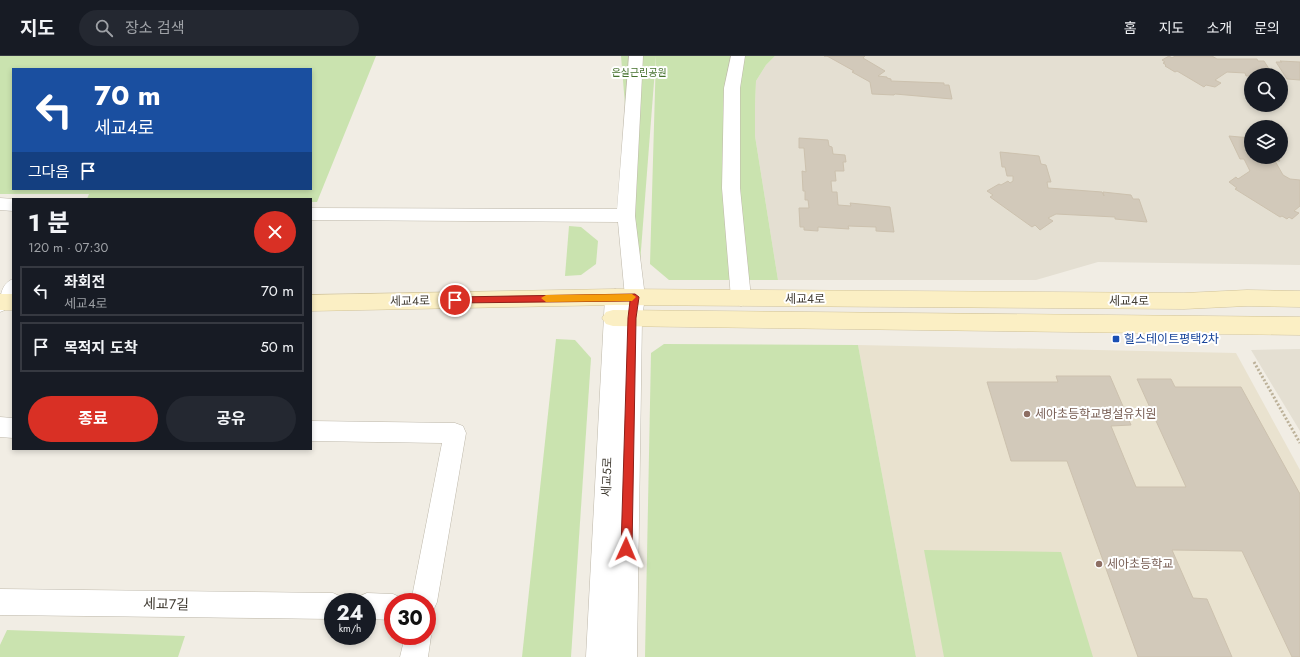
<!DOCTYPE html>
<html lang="ko">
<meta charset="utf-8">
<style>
body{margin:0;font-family:Jost,"Noto Sans KR",sans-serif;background:#242831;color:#f1f3f6;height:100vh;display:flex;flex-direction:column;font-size:15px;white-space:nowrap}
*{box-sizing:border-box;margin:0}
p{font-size:13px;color:#9ea1a6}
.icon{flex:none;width:22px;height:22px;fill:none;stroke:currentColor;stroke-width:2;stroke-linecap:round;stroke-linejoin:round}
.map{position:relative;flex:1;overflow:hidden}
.drawer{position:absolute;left:12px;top:142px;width:300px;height:252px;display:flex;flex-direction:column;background:#171b24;border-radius:0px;box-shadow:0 2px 6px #0003}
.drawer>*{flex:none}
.guide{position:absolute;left:12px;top:12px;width:300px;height:122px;border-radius:0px;box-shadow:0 2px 6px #0003;background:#1a4fa0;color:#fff;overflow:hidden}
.buttons{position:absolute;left:1244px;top:12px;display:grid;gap:8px}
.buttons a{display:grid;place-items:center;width:44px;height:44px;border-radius:50%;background:#171b24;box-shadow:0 2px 6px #0003;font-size:20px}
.speed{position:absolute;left:324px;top:537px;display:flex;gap:8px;font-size:20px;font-weight:700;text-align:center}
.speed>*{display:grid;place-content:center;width:52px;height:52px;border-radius:50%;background:#171b24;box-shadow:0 2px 6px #0003;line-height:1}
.speed small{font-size:10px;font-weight:400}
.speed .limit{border:6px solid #d22;background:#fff;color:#111}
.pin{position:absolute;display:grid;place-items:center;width:34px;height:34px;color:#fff;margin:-17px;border:2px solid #fff;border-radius:50%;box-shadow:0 1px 4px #0007}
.me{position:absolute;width:44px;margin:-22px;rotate:1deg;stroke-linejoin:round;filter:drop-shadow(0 0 3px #0008)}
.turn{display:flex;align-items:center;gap:14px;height:84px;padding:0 16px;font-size:18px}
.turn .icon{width:52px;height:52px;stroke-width:2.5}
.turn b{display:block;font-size:28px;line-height:34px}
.then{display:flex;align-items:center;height:38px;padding:0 16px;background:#0003;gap:8px;font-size:15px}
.round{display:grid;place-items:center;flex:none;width:42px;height:42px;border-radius:21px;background:#242831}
.summary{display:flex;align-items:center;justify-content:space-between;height:68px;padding:0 16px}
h1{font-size:24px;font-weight:700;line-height:30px}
.action{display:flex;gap:8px;margin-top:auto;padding:8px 16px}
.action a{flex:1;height:46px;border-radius:24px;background:#d93025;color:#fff;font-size:16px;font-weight:700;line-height:46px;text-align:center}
.action a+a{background:#242831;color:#f1f3f6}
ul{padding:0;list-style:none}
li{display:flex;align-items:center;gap:12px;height:50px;margin:0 8px 6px;padding:0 8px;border:2px solid #363941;border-radius:0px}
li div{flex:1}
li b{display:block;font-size:15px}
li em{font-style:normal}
header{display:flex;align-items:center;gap:24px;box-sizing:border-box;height:56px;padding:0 20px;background:#171b24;border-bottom:1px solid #363941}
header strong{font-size:19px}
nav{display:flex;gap:22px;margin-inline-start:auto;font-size:14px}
.search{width:280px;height:36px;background:#242831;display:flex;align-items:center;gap:10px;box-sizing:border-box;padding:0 14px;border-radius:22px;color:#9ea1a6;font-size:15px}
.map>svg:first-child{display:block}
</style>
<header>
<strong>지도</strong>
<div class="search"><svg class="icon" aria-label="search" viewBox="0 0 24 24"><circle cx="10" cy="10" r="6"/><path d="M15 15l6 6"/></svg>장소 검색</div>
<nav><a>홈</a><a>지도</a><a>소개</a><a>문의</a></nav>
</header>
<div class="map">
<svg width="1300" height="601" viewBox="0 0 1300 601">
<rect width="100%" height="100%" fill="#f1ede4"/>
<g fill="#e4dfd2" fill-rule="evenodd">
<path d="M 775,0 L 1300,0 L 1300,209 L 1098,206 L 1036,224 L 778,224 L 755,80 L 755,49 L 756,25 L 766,9 ZM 1251,19 L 1281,19 L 1281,49 L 1251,49 ZM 1251,71 L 1281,71 L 1281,101 L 1251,101 Z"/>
<polygon points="1300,293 1300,375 1251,294"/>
</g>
<polygon fill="#e9e2cf" points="858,289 1236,297 1300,414 1300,601 916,601"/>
<g fill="#cae3af" fill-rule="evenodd">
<path d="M 0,0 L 376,0 L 317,146 L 311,146 L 311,143 L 87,143 L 89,138 L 0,138 ZM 13,13 L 311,13 L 311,133 L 13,133 Z"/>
<polygon points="621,0 656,0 639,220"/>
<polygon points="656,0 775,0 766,9 756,25 755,49 755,80 778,224 669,224 650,208"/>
<polygon points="569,170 581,171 598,185 596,208 581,219 565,220"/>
<polygon points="556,283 575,284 591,302 571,601 522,601"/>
<polygon points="664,288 858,289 916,601 645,601 651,297"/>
<polygon points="924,494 1061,496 1093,601 944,601"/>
<polygon points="7,574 185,580 178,601 0,601 0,589"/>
</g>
<g fill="#d2c9ba" stroke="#ccc1ae">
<polygon points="824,0 865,0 863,2 885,15 878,20 887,21 887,22 891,23 891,25 944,27 944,29 949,29 952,43 895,38 894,39 872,38 870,26 852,16 854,15 827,0"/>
<polygon points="1169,0 1172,2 1175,0 1212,0 1217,3 1257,3 1258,5 1264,5 1273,19 1246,20 1245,17 1227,16 1215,24 1221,27 1215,31 1206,29 1204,31 1177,15 1175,16 1165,10 1166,9 1163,7 1165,6 1162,4"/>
<polygon points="1280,5 1300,6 1300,24 1287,23 1276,6 1282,6"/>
<polygon points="1229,80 1251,82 1251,101 1277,101 1280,105 1275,105 1283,119 1290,123 1300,124 1300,150 1294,155 1299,157 1292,163 1289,161 1287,163 1282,160 1280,161 1235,133 1237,132 1229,126 1236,121 1238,123 1250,115 1244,103 1240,103"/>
<polygon points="799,82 828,84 829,90 832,91 833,98 845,99 846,106 843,106 844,115 835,115 836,125 831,125 832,136 837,136 838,149 851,150 850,147 890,151 894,176 876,175 876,171 848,170 849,173 818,171 818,175 804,174 804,171 800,171 799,152 809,152 808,144 805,144 805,135 803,135 802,115 806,116 804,92 799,92"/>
<polygon points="1000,96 1039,100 1041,108 1046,109 1051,126 1047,126 1048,132 1102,136 1104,140 1103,136 1131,139 1133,143 1139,143 1147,166 1115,163 1115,161 1056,158 1048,162 1053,165 1040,174 1035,169 1032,171 990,141 993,139 987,135 999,128 1001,129 1008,125 1010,127 1013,125 1013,120 1007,120 1005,111 1002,111"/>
<polygon points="1056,320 1110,320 1131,369 1111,370 1136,431 1186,431 1137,323 1171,323 1175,331 1241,331 1300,438 1300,601 1292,601 1242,495 1172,494 1193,542 1207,543 1232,601 1138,601 1067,405 1011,405 987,326 1058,326"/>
</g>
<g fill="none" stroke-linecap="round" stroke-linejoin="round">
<defs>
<g id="street">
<polygon points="629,0 643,0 635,160 645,241 642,262 637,601 586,601 605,241 608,236 615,233 622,236 625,243 625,241 618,166 311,164 311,152 617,153"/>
<polygon points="731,0 745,0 740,32 740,132 751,242 748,247 741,250 734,247 731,242 722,132 724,32"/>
<polygon points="0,142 14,143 13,143 13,155 0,154"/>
<path d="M 13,223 C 13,238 16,251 0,256 C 0,242 0,228 13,223 Z"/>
<polygon points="0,361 13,362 13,382 0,381"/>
<polygon points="311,365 455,367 463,370 466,377 437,546 433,555 427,558 427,546 411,546 442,387 311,385"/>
<polygon points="0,533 333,537 342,541 344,546 333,546 333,563 0,559"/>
<polygon points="367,537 393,538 402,542 404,546 393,546 393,564 367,563 367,546 356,546 358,541"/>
<polygon points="427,570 431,580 428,601 400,601 405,580 427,580"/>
</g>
<g id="secondary">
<polygon points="615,233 1184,237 1247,234 1300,235 1300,251 1247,250 1184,253 615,249 311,255 311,239"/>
<rect x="0" y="238" width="13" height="16"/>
<polygon points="613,254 1300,261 1300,279 613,270 606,268 602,262 606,256"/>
</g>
</defs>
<use href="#street" stroke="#beb8aa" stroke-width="1"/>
<use href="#secondary" stroke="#d1c399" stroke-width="1"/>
<polyline stroke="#bcb199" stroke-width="3" stroke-dasharray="2 2" stroke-linecap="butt" points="1254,306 1300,387"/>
<use href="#street" fill="#fff" fill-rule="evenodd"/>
<use href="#secondary" fill="#fbefc4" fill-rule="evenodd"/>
</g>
<polygon fill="#d93025" stroke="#8d1f18" points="635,238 639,241 636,262 632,493 630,497 626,498 622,497 621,493 628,262 630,245 455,247 450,244 455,241"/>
<polygon fill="#f59e0b" points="632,238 636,241 632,245 546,246 541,242 546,239"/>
<rect fill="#1a4fb4" stroke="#fff" stroke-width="1.5" x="1112" y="279" width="8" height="8" rx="2"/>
<g fill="#8d6e63" stroke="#fff" stroke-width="1.5">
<circle cx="1027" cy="358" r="4"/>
<circle cx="1099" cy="508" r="4"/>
</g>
<g text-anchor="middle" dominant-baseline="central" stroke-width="4" stroke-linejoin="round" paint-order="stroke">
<g font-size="10" fill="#44702c" stroke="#fff">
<text x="639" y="16">은실근린공원</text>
</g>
<g font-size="12" fill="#423d34" stroke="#fff">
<text x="805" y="243">세교4로</text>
<text transform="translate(410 245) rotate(-1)">세교4로</text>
<text x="1129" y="245">세교4로</text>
<text transform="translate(607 421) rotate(-88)">세교5로</text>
</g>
<g font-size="12" fill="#164399" stroke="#fff" text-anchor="start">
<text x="1124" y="283">힐스테이트평택2차</text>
</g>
<g font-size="12" fill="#785e54" stroke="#fff" text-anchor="start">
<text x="1035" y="358">세아초등학교병설유치원</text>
<text x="1107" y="508">세아초등학교</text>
</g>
<g font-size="14" fill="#423d34" stroke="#fff">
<text transform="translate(166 548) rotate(1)">세교7길</text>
</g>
</g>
</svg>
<div class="buttons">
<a><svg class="icon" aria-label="search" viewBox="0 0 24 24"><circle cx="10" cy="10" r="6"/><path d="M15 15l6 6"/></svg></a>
<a><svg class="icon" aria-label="layers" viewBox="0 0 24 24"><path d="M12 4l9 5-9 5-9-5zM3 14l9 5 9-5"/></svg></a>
</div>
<div class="speed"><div>24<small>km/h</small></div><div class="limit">30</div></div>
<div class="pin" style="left:455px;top:244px;background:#d93025"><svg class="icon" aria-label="arrive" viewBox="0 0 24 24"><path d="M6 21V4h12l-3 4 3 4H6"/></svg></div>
<svg class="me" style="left:626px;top:493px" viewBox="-20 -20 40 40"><path d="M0-17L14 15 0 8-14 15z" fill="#d93025" stroke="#fff" stroke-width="4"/></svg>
<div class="guide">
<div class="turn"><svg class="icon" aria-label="left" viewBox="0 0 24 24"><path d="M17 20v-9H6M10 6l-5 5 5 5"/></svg><div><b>70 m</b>세교4로</div></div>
<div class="then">그다음<svg class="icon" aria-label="arrive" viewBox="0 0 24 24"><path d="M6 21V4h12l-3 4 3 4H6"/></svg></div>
</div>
<section class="drawer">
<div class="summary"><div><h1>1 분</h1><p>120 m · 07:30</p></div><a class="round" style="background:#d93025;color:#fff"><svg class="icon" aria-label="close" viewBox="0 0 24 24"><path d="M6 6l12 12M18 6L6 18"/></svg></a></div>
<ul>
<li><svg class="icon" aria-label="left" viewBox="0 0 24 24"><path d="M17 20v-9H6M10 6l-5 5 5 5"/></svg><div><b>좌회전</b><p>세교4로</p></div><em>70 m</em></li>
<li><svg class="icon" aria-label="arrive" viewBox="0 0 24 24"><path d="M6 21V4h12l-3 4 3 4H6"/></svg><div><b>목적지 도착</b></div><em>50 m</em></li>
</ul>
<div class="action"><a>종료</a><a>공유</a></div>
</section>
</div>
